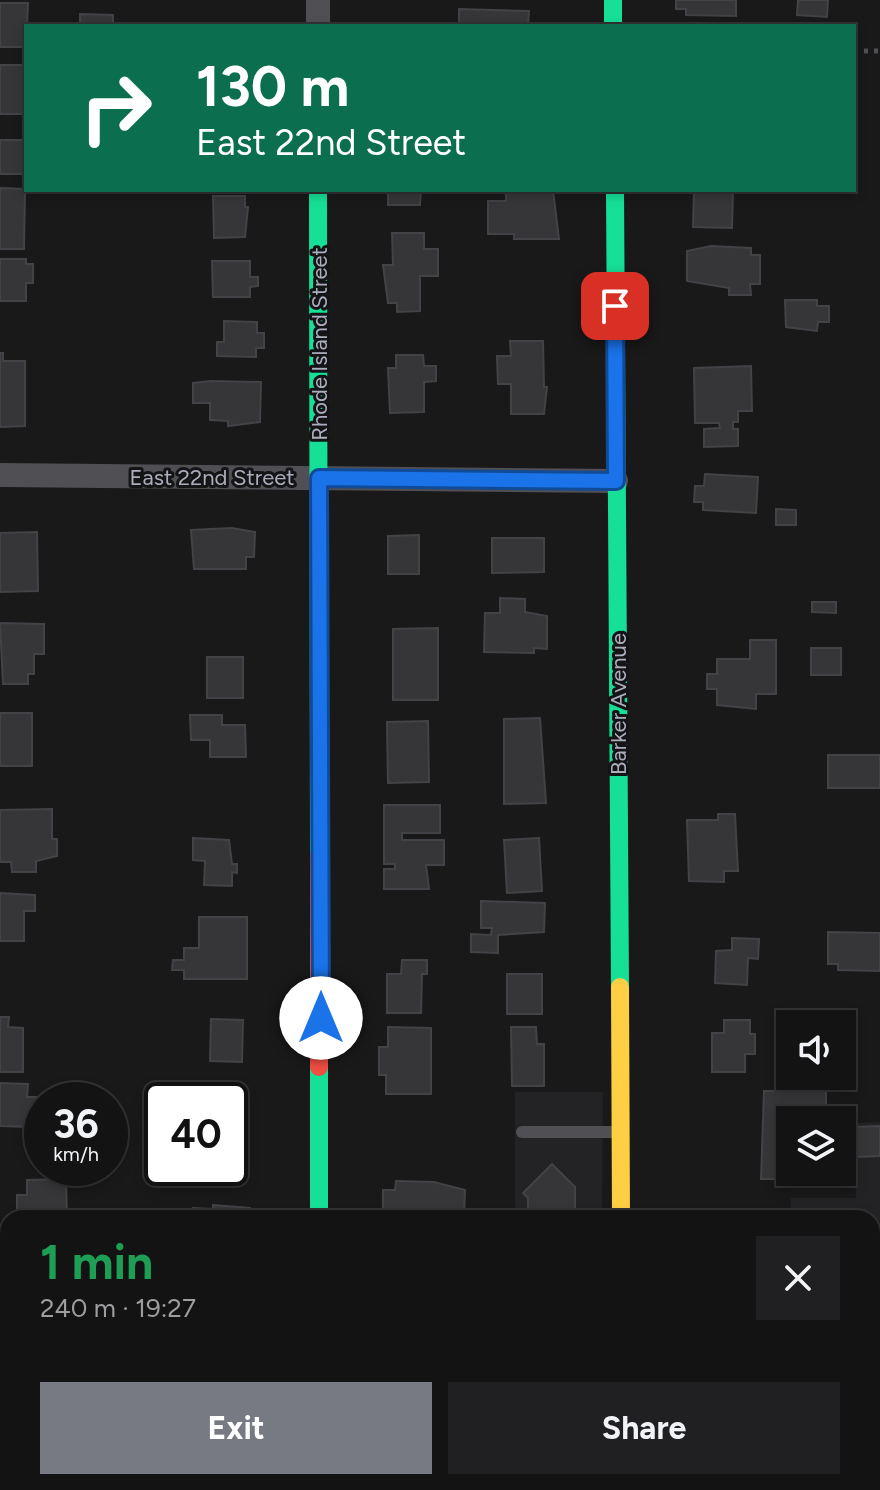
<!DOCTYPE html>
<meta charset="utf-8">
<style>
body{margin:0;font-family:Figtree,sans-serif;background:#202022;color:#f1f3f6;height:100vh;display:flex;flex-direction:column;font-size:30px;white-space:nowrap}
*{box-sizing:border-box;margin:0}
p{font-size:26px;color:#9d9ea0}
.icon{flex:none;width:44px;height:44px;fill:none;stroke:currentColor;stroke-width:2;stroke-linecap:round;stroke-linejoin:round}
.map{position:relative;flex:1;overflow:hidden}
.details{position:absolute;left:0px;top:1210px;width:880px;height:280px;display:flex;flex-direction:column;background:#131314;border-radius:24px 24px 0 0;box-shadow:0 4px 12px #0003,0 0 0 2px #323234}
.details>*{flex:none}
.top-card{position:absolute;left:24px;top:24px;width:832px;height:168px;border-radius:0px;box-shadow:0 4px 12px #0003,0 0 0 2px #323234;background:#0b6e4f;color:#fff;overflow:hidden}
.tools{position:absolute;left:776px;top:1010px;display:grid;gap:16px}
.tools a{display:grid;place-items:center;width:80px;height:80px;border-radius:0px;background:#131314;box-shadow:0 4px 12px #0003,0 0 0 2px #323234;font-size:40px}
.speed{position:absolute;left:24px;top:1082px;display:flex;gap:16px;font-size:40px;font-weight:700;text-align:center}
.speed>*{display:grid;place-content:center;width:104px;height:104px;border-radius:50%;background:#131314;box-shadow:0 4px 12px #0003,0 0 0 2px #323234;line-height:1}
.speed small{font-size:20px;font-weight:400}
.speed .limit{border:4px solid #111;border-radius:12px;background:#fff;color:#111}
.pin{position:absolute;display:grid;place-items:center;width:68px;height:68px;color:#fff;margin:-34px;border-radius:16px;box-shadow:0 4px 12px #0006}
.me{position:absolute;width:88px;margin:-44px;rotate:0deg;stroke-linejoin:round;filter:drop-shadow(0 0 6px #0008)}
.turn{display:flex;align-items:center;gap:28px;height:168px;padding:0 40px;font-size:36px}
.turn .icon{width:104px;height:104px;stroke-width:2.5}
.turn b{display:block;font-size:56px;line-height:68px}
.round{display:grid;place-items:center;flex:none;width:84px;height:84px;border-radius:0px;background:#202022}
.summary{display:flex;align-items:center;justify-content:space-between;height:136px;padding:0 40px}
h1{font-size:48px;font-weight:700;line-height:60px;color:#1e9e55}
.cta{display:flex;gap:16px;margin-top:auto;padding:16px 40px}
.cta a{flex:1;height:92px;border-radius:0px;background:#777983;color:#fff;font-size:32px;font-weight:700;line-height:92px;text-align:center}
.cta a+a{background:#202022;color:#f1f3f6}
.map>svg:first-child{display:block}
</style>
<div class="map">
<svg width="880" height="1490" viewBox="0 0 880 1490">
<rect width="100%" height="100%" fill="#19191a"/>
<g fill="#232326">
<polygon points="515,1092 603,1092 602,1218 515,1218"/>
<polygon points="880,1122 880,1302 872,1302 872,1218 638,1218 791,1217 791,1198 856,1198 856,1123"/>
<polygon points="872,1377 880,1377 880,1490 640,1490 640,1482 872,1482"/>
</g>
<g fill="#363638" stroke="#424346" stroke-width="2">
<polygon points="676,0 736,0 736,16 686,15 686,9 676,9"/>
<polygon points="798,0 828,0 827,17 797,15"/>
<polygon points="0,3 28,3 26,47 0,47"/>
<polygon points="459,9 529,11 528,26 459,26"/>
<polygon points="80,14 113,15 113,26 80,26"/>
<rect x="0" y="65" width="26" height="49"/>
<rect x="0" y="140" width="26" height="34"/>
<polygon points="0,188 25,189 24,249 0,249"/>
<polygon points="388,190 421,190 420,205 388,205"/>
<polygon points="506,190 553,190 559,239 514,239 514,234 488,234 488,201 506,201"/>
<polygon points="694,190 733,190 732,228 693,227"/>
<polygon points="213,196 245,196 245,207 248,207 245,237 214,238"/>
<polygon points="392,233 424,233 424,249 438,249 438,276 420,276 420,311 397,312 397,303 388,303 383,265 393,265"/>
<polygon points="711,246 751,248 751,255 760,255 760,284 750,284 751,295 729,295 729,288 687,281 687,251"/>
<polygon points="0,259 26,259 26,264 33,264 33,283 26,283 26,301 0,301"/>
<polygon points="212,261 250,261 250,277 258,277 258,286 250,287 250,297 213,297"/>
<polygon points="785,300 817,300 817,306 829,306 829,322 818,322 817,331 786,327"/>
<polygon points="224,321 257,322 257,333 264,333 264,348 256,348 256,357 217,356 217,342 224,342"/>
<polygon points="510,341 543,341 544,387 547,387 544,414 511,414 511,384 498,384 497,356 511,356"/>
<polygon points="0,353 3,353 3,361 25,361 25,426 0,427"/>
<polygon points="396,355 423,355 424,366 436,366 436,381 424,382 424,412 390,413 388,368 396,368"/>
<polygon points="751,366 752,411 738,411 738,422 733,422 733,429 738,429 738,446 704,447 704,429 720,428 719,423 695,423 694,368"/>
<polygon points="211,381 261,382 260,422 228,426 228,421 210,420 210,403 193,403 193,383"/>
<polygon points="705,474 758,477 756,513 703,510 703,502 694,502 695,486 704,486"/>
<polygon points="776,509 796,510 796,525 776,525"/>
<polygon points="232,528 255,532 254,557 246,557 246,569 194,569 191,530"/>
<polygon points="37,532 38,591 0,592 0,533"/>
<polygon points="419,535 419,574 388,574 388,536"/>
<polygon points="492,538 544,538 544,572 492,573"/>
<polygon points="500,598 525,599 525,612 547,616 547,649 534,648 534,653 484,652 485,613 500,613"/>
<polygon points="812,602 836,602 836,613 812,612"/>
<polygon points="0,623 44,624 44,654 34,654 34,674 28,674 28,684 3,684"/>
<polygon points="438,628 438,700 393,700 393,629"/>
<polygon points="750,640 776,640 776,694 756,694 756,709 717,705 717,689 707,689 707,674 717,674 717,659 750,659"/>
<rect x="811" y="648" width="30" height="27"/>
<rect x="207" y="657" width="36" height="41"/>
<rect x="0" y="713" width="32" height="53"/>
<polygon points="190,715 222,715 222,725 245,725 246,757 210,757 210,740 191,740"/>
<polygon points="540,718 546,803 504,804 504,719"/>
<polygon points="428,721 429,782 388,783 387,722"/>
<rect x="828" y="755" width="52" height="33"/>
<polygon points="384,805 440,805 440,833 402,833 402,840 444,840 444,865 426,865 429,889 384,889 384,869 395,869 395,864 384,864"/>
<polygon points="52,809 52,839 57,839 57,856 36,861 36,872 12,872 11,862 0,862 0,810"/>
<polygon points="718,814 735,814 738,871 724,871 724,882 689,881 687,820 718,820"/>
<polygon points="193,838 229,840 232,864 237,864 237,873 232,872 232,886 204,885 205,861 193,860"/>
<polygon points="539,838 542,891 507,893 504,840"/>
<polygon points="0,893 35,895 35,911 24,911 24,941 0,941"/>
<polygon points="481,901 545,903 544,932 498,935 498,953 471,952 471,934 491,935 492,928 481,928"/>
<polygon points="199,917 247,917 247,979 184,979 184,970 172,970 173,960 184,960 184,948 199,948"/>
<polygon points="828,932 880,933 880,971 838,970 838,964 828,964"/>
<polygon points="732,938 759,939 758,959 748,958 747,985 715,983 716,951 732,950"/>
<polygon points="402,960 427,960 427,974 422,974 421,1013 387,1013 387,974 401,974"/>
<rect x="507" y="974" width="35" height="40"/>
<polygon points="0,1017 9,1017 8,1027 23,1028 23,1072 0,1072"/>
<polygon points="211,1019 243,1020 242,1062 210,1061"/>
<polygon points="724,1020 750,1020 750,1034 755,1034 755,1054 745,1054 745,1072 712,1072 712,1033 724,1033"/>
<polygon points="388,1027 431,1028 431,1094 386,1094 386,1075 379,1075 379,1047 388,1047"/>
<polygon points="511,1027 536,1027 537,1044 544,1044 544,1086 512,1086"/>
<polygon points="0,1083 28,1084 27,1097 42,1097 41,1116 29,1116 28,1127 0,1126"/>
<polygon points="214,1086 243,1086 243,1102 249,1102 249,1110 242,1110 238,1139 230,1139 230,1100 214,1100"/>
<polygon points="764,1091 826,1091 826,1120 790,1120 790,1172 802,1172 802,1179 761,1179"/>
<polygon points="880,1126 880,1156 857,1157 856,1127"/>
<polygon points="552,1164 575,1187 575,1218 528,1218 528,1198 523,1193"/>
<polygon points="66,1179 67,1218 17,1218 17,1195 27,1195 27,1180"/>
<polygon points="396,1181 434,1182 465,1190 464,1218 383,1218 383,1190 395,1190"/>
<polygon points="213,1205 250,1208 250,1218 192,1218 193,1208 213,1209"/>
<rect x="0" y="1416" width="8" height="31"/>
<polygon points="52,1482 78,1482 78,1489 52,1488"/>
<rect x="165" y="1482" width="34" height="8"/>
</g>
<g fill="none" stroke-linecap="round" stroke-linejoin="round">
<polyline stroke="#505055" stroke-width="5" stroke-dasharray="4 6" stroke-linecap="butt" points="854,51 880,51"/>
<polyline stroke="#4f4f54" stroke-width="12" points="522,1132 619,1132"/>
<g stroke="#4f4f54" stroke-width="24">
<polyline points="318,0 318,26"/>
<polyline points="0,475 616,481"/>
<polyline points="622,1490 622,1482"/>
</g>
<g stroke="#16e098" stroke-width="18">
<polyline points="613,0 613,26"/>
<polyline points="318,190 319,855"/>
<polyline points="615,190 620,987"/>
<polyline points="319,1067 319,1218"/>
<polyline points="872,1338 880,1339"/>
</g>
<g stroke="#ffcf43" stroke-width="18">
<polyline points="620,987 621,1218"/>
<polyline points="0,1320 8,1320"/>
</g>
<polyline stroke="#f24e42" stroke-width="18" points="319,855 319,1067"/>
</g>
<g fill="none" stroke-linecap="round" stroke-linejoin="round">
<defs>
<polyline id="route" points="321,1018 319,478 616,481 615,306"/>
</defs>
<use href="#route" stroke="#114b97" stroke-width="20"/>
<use href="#route" stroke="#1a73e8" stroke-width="14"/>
</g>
<g text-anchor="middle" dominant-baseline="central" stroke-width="6" stroke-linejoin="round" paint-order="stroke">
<g font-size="22" fill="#aaadbb" stroke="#141316">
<text transform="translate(319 344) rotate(-90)">Rhode Island Street</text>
<text x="212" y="477">East 22nd Street</text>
<text transform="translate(618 704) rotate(-90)">Barker Avenue</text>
</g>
</g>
</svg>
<div class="tools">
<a><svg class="icon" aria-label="sound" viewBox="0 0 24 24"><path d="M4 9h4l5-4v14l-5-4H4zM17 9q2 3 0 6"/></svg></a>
<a><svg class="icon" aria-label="layers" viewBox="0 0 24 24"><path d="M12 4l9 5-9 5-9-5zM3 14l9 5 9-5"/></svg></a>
</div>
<div class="speed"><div>36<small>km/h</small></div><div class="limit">40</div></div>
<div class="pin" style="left:615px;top:306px;background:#d93025"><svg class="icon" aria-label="arrive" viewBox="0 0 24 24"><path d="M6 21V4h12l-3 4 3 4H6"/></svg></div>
<svg class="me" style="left:321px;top:1018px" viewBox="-20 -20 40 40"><circle r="19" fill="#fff"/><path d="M0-13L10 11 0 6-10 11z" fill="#1a73e8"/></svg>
<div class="top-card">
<div class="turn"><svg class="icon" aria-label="right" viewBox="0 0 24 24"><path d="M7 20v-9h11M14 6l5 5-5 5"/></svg><div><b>130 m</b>East 22nd Street</div></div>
</div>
<section class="details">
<div class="summary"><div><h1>1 min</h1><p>240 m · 19:27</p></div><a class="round"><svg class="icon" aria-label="close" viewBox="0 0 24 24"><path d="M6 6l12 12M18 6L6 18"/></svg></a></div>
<div class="cta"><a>Exit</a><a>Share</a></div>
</section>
</div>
